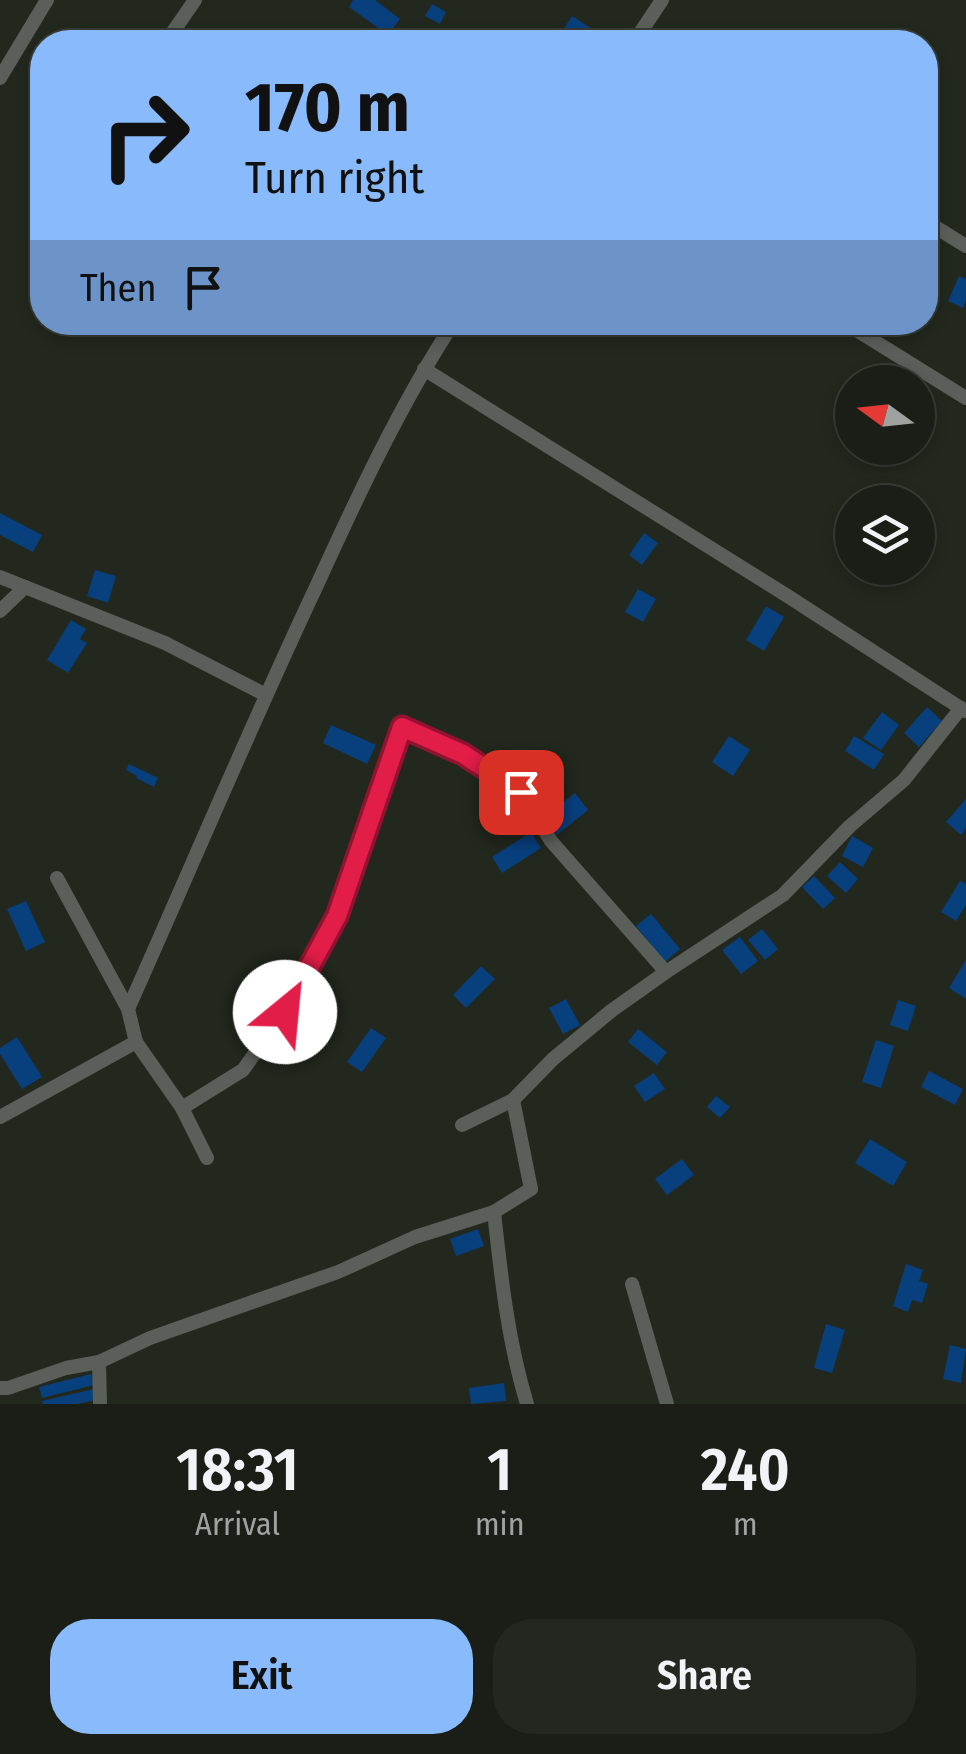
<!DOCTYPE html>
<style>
body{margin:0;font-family:"Fira Sans Condensed",sans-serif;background:#23271f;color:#f1f3f6;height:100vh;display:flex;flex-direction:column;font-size:38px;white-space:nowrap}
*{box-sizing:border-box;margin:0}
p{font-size:32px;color:#9fa2a1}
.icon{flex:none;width:55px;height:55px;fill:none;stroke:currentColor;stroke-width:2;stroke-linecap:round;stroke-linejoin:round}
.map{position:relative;height:1404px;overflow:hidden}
.drawer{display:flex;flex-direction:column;background:#1a1e16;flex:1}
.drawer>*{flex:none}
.banner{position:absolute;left:30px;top:30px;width:908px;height:305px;border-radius:40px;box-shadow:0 5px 15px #0003,0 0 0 2px #383c35;background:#88bafc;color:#111;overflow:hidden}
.needle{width:65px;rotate:285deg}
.controls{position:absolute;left:835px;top:365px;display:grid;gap:20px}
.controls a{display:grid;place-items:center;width:100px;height:100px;border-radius:50%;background:#1a1e16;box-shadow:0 5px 15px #0003,0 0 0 2px #383c35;font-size:50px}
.pin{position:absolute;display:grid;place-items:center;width:85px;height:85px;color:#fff;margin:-42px;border-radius:20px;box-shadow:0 5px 15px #0006}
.me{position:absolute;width:110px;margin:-55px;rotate:28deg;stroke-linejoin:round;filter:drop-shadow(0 0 8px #0008)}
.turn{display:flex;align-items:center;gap:35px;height:210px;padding:0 50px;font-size:45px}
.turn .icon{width:130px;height:130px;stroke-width:2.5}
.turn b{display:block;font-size:70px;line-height:85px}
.then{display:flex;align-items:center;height:95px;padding:0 50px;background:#0003;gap:20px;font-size:38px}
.eta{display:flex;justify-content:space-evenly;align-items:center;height:170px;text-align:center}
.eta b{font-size:60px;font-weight:600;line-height:70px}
.button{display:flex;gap:20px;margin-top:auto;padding:20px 50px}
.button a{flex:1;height:115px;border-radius:40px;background:#88bafc;color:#111;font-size:40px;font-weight:600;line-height:115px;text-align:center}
.button a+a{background:#23271f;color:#f1f3f6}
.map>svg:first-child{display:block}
</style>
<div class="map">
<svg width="966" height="1404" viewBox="0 0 966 1404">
<rect width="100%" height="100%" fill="#22281e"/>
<g fill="#083f7d">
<polygon points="353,0 375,0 400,19 388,35 349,7"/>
<polygon points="432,4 446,12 440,24 425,16"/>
<polygon points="572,16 609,40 607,42 572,42 560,35"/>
<polygon points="959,276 966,279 966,300 963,308 948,301"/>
<polygon points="0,513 42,535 33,552 0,535"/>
<polygon points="644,533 658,543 642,565 629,555"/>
<polygon points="95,570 116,576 108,603 87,596"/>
<polygon points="638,589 656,599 643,622 625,612"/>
<polygon points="766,606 784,617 764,651 746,640"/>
<polygon points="71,620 86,629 80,639 87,643 68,673 47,660"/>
<polygon points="927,707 942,721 919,747 904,733"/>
<polygon points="882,712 899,725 881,750 863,738"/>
<polygon points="331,725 376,745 367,764 323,743"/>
<polygon points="729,736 750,750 733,776 712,762"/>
<polygon points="854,736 884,754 874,770 845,751"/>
<polygon points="535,760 544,767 531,785 522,779"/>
<polygon points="129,764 158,778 154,787 136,778 137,776 126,770"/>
<polygon points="575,793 588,810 557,835 543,818"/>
<polygon points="966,799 966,828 961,835 946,822"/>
<polygon points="531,832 541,848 502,873 492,857"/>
<polygon points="852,836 873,848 863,867 842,856"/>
<polygon points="840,862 858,879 846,893 827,876"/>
<polygon points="814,876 835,898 823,909 802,887"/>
<polygon points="960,881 966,884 966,905 956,921 941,912"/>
<polygon points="26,901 45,942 26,951 7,909"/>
<polygon points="651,914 680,949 665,962 636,926"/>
<polygon points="762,929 778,949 765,960 748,940"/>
<polygon points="740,937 758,961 741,974 722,950"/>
<polygon points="966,960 966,999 949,988"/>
<polygon points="481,966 495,979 466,1008 453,995"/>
<polygon points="566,999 580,1025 563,1034 549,1008"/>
<polygon points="898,1000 916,1006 908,1031 890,1025"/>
<polygon points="371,1028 386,1038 362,1072 347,1062"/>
<polygon points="638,1029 667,1052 657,1065 628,1042"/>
<polygon points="17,1037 42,1077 22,1089 0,1054 0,1048"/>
<polygon points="876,1040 894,1046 881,1088 862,1082"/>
<polygon points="929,1071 963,1089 955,1105 921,1087"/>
<polygon points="654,1073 665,1089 645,1102 634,1086"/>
<polygon points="716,1096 730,1107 720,1118 707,1107"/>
<polygon points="870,1139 907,1162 893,1186 855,1163"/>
<polygon points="682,1159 694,1175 667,1195 655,1179"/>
<polygon points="478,1229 484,1246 456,1256 450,1239"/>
<polygon points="906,1264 923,1270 919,1281 928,1284 922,1303 912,1300 908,1312 893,1306"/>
<polygon points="826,1324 845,1330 832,1373 814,1368"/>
<polygon points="950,1345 966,1349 961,1383 943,1379"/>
<polygon points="91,1374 94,1385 42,1398 39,1387"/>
<polygon points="504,1383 506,1401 471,1404 469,1388"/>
<polygon points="94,1389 96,1400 76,1404 43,1404 42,1401"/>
</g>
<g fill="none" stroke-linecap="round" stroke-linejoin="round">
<g stroke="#5b5f59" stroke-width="14">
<polyline points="166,42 195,0"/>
<polyline points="634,42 662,0"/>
<polyline points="0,78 47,0"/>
<polyline points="937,228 966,246"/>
<polyline points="850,326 966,398"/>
<polyline points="424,369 786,595 965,711"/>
<polyline points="0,577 165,643 266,695"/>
<polyline points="0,611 25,587"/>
<polyline points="57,878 128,1009 136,1042 182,1108 207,1158"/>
<path d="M 128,1009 C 191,868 251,725 317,585 C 358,495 400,405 454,322"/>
<polyline points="182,1108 243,1070 285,1011 337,916 402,727 463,755 521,792 551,841 666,972"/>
<polyline points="0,1117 136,1042"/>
<polyline points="462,1125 513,1100 553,1059 611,1011 666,972 783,895 850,826 904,780 961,708"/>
<path d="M 494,1212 C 501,1276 508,1342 527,1404"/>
<polyline points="632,1284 667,1404"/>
<polyline points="99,1362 100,1404"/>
<polyline points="0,1388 8,1388 66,1368 99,1362 150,1338 338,1272 415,1237 494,1212 531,1189 513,1100"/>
</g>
</g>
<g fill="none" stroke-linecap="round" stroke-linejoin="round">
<defs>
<polyline id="route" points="285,1012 337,916 402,727 463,754 521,792"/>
</defs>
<use href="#route" stroke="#92132f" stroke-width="25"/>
<use href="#route" stroke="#e11d48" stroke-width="18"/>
</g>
</svg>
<div class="controls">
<a><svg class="needle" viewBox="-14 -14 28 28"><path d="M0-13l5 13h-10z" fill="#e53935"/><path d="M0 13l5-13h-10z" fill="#9fa2a1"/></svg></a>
<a><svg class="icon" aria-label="layers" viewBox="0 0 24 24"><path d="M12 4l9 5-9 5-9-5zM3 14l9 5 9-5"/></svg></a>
</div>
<div class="pin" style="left:521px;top:792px;background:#d93025"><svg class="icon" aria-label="arrive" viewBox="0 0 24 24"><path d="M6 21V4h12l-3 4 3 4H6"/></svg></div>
<svg class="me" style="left:285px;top:1012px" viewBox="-20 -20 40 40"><circle r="19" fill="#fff"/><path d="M0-13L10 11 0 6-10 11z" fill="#e11d48"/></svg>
<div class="banner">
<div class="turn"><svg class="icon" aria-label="right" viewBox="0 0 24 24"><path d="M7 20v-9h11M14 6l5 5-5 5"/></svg><div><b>170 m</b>Turn right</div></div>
<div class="then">Then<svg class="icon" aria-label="arrive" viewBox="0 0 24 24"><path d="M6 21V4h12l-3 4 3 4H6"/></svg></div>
</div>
</div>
<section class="drawer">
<div class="eta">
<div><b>18:31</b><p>Arrival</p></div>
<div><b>1</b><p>min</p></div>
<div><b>240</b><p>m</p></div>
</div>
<div class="button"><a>Exit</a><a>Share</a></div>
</section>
